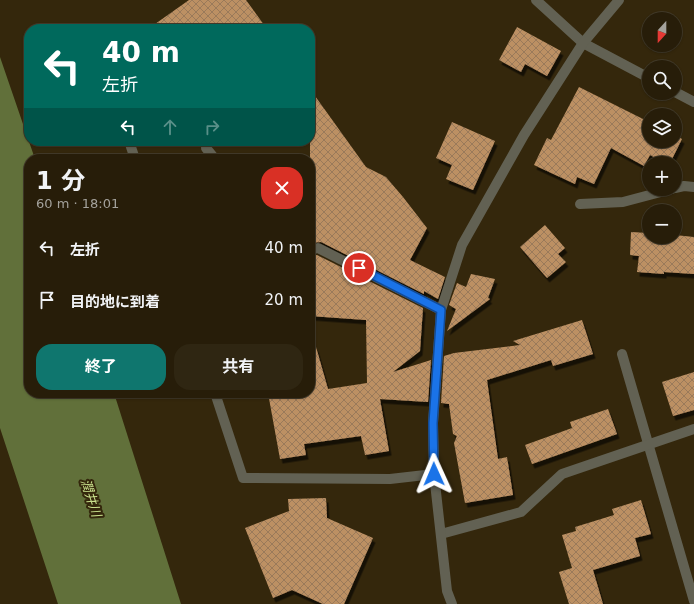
<!DOCTYPE html>
<html lang="ja">
<meta charset="utf-8">
<style>
body{margin:0;font-family:"DejaVu Sans","Noto Sans JP",sans-serif;background:#2f2612;color:#f1f3f6;height:100vh;display:flex;flex-direction:column;font-size:15px;white-space:nowrap}
*{box-sizing:border-box;margin:0}
p{font-size:13px;color:#a4a29c}
.icon{flex:none;width:22px;height:22px;fill:none;stroke:currentColor;stroke-width:2;stroke-linecap:round;stroke-linejoin:round}
.map{position:relative;flex:1;overflow:hidden}
.side{position:absolute;left:24px;top:154px;width:291px;height:244px;display:flex;flex-direction:column;background:#271d09;border-radius:16px;box-shadow:0 1px 3px #0004,0 0 0 1px #433b2a}
.side>*{flex:none}
.hud{position:absolute;left:24px;top:24px;width:291px;height:122px;border-radius:16px;box-shadow:0 1px 3px #0004,0 0 0 1px #433b2a;background:#00695c;color:#fff;overflow:hidden}
.needle{width:26px;rotate:201deg}
.buttons{position:absolute;left:642px;top:12px;display:grid;gap:8px}
.buttons a{display:grid;place-items:center;width:40px;height:40px;border-radius:50%;background:#271d09;box-shadow:0 1px 3px #0004,0 0 0 1px #433b2a;font-size:20px}
.pin{position:absolute;display:grid;place-items:center;width:34px;height:34px;color:#fff;margin:-17px;border:2px solid #fff;border-radius:50%;box-shadow:0 1px 4px #0007}
.me{position:absolute;width:44px;margin:-22px;rotate:359deg;stroke-linejoin:round;filter:drop-shadow(0 0 3px #0008)}
.turn{display:flex;align-items:center;gap:14px;height:84px;padding:0 12px;font-size:18px}
.turn .icon{width:52px;height:52px;stroke-width:2.5}
.turn b{display:block;font-size:28px;line-height:34px}
.lanes{display:flex;align-items:center;height:38px;padding:0 12px;background:#0003;justify-content:center;gap:20px;direction:ltr}
.lanes .off{opacity:.35}
.round{display:grid;place-items:center;flex:none;width:42px;height:42px;border-radius:16px;background:#2f2612}
.headline{display:flex;align-items:center;justify-content:space-between;height:68px;padding:0 12px}
h1{font-size:24px;font-weight:700;line-height:30px}
.button{display:flex;gap:8px;margin-top:auto;padding:8px 12px}
.button a{flex:1;height:46px;border-radius:16px;background:#0f766e;color:#fff;font-size:16px;font-weight:700;line-height:46px;text-align:center}
.button a+a{background:#2f2612;color:#f1f3f6}
ul{padding:0;list-style:none}
li{display:flex;align-items:center;gap:12px;height:52px;padding:0 12px}
li div{flex:1}
li b{display:block;font-size:15px}
li em{font-style:normal}
.map>svg:first-child{display:block}
</style>
<div class="map">
<svg width="694" height="604" viewBox="0 0 694 604">
<defs>
<pattern id="building-cross-hatch" width="8" height="8" patternUnits="userSpaceOnUse"><rect width="8" height="8" fill="#bc9064"/><path d="M0 0l8 8M0 8l8-8" fill="none" stroke="#9a7a5a"/></pattern>
<filter id="shadow"><feDropShadow dx="2.5" dy="4.5" stdDeviation="0" flood-color="#0009"/></filter>
</defs>
<rect width="100%" height="100%" fill="#34270c"/>
<polygon fill="#61703a" points="0,57 35,159 29,159 29,393 114,393 181,604 58,604 0,428"/>
<g fill="url(#building-cross-hatch)" filter="url(#shadow)">
<polygon points="189,0 246,0 267,29 148,29"/>
<polygon points="517,27 561,51 547,76 525,64 521,72 499,60"/>
<polygon points="579,87 649,122 649,141 675,141 675,135 682,139 670,163 664,163 650,155 644,166 611,148 594,184 577,177 575,184 534,165 547,138 551,140"/>
<polygon points="310,89 366,167 386,177 403,197 427,228 410,260 445,277 438,299 424,291 424,294 321,242 310,243"/>
<polygon points="452,122 495,141 473,190 446,179 452,165 436,158"/>
<polygon points="545,225 565,248 558,254 566,262 547,278 520,247"/>
<polygon points="631,232 649,233 649,237 675,237 675,235 694,237 694,274 664,272 664,274 637,272 639,256 630,255"/>
<polygon points="317,255 423,308 420,351 393,372 431,360 428,402 380,399 389,451 365,455 361,436 304,444 306,455 280,459 268,393 310,393 310,348 316,347 328,389 367,383 366,320 310,316 310,256"/>
<polygon points="471,274 495,279 488,298 490,299 447,331 456,309 449,305 457,283 466,287"/>
<polygon points="582,320 593,354 553,366 551,360 487,380 498,459 507,457 513,495 465,503 454,443 457,436 453,434 449,404 441,403 444,356 454,353 520,345 513,341"/>
<polygon points="694,372 694,410 673,416 662,382"/>
<polygon points="608,409 617,434 532,464 525,445 572,428 570,422"/>
<polygon points="326,498 327,518 373,538 344,604 323,604 292,590 273,598 245,528 289,511 288,499"/>
<polygon points="641,500 651,534 635,538 640,556 593,570 603,604 569,604 559,572 572,568 562,535 576,531 575,527 614,515 612,509"/>
</g>
<g fill="none" stroke-linecap="round" stroke-linejoin="round">
<g stroke="#626153" stroke-width="10">
<polyline points="536,0 583,43 649,78"/>
<polyline points="675,92 694,102"/>
<polyline points="129,141 135,159"/>
<polyline points="206,148 215,159"/>
<polyline points="675,188 684,186 694,187"/>
<polyline points="580,204 623,202 672,189"/>
<polyline points="310,250 318,248 441,310"/>
<polyline points="622,354 694,601"/>
<polyline points="215,393 243,478 390,479 434,474"/>
<polyline points="441,534 521,512 562,474 694,429"/>
<polyline points="452,604 447,591 434,474 433,423 441,310 462,245 524,135 583,43 619,0"/>
</g>
</g>
<g fill="none" stroke-linecap="round" stroke-linejoin="round">
<defs>
<polyline id="route" points="359,268 441,310 433,423 434,474"/>
</defs>
<use href="#route" stroke="#114b97" stroke-width="10"/>
<use href="#route" stroke="#1a73e8" stroke-width="7"/>
</g>
<g text-anchor="middle" dominant-baseline="central" stroke-width="4" stroke-linejoin="round" paint-order="stroke">
<g font-size="13" font-style="italic" fill="#c8df8c" stroke="#34270c">
<text transform="translate(91 498) rotate(72)">潤井川</text>
</g>
</g>
</svg>
<div class="buttons">
<a><svg class="needle" viewBox="-14 -14 28 28"><path d="M0-13l5 13h-10z" fill="#e53935"/><path d="M0 13l5-13h-10z" fill="#a4a29c"/></svg></a>
<a><svg class="icon" aria-label="search" viewBox="0 0 24 24"><circle cx="10" cy="10" r="6"/><path d="M15 15l6 6"/></svg></a>
<a><svg class="icon" aria-label="layers" viewBox="0 0 24 24"><path d="M12 4l9 5-9 5-9-5zM3 14l9 5 9-5"/></svg></a>
<a>+</a>
<a>−</a>
</div>
<div class="pin" style="left:359px;top:268px;background:#d93025"><svg class="icon" aria-label="arrive" viewBox="0 0 24 24"><path d="M6 21V4h12l-3 4 3 4H6"/></svg></div>
<svg class="me" style="left:434px;top:474px" viewBox="-20 -20 40 40"><path d="M0-17L14 15 0 8-14 15z" fill="#1a73e8" stroke="#fff" stroke-width="4"/></svg>
<div class="hud">
<div class="turn"><svg class="icon" aria-label="left" viewBox="0 0 24 24"><path d="M17 20v-9H6M10 6l-5 5 5 5"/></svg><div><b>40 m</b>左折</div></div>
<div class="lanes"><svg class="icon" aria-label="left" viewBox="0 0 24 24"><path d="M17 20v-9H6M10 6l-5 5 5 5"/></svg><svg class="icon off" aria-label="ahead" viewBox="0 0 24 24"><path d="M12 20V5M6 11l6-6 6 6"/></svg><svg class="icon off" aria-label="right" viewBox="0 0 24 24"><path d="M7 20v-9h11M14 6l5 5-5 5"/></svg></div>
</div>
<section class="side">
<div class="headline"><div><h1>1 分</h1><p>60 m · 18:01</p></div><a class="round" style="background:#d93025;color:#fff"><svg class="icon" aria-label="close" viewBox="0 0 24 24"><path d="M6 6l12 12M18 6L6 18"/></svg></a></div>
<ul>
<li><svg class="icon" aria-label="left" viewBox="0 0 24 24"><path d="M17 20v-9H6M10 6l-5 5 5 5"/></svg><div><b>左折</b></div><em>40 m</em></li>
<li><svg class="icon" aria-label="arrive" viewBox="0 0 24 24"><path d="M6 21V4h12l-3 4 3 4H6"/></svg><div><b>目的地に到着</b></div><em>20 m</em></li>
</ul>
<div class="button"><a>終了</a><a>共有</a></div>
</section>
</div>
